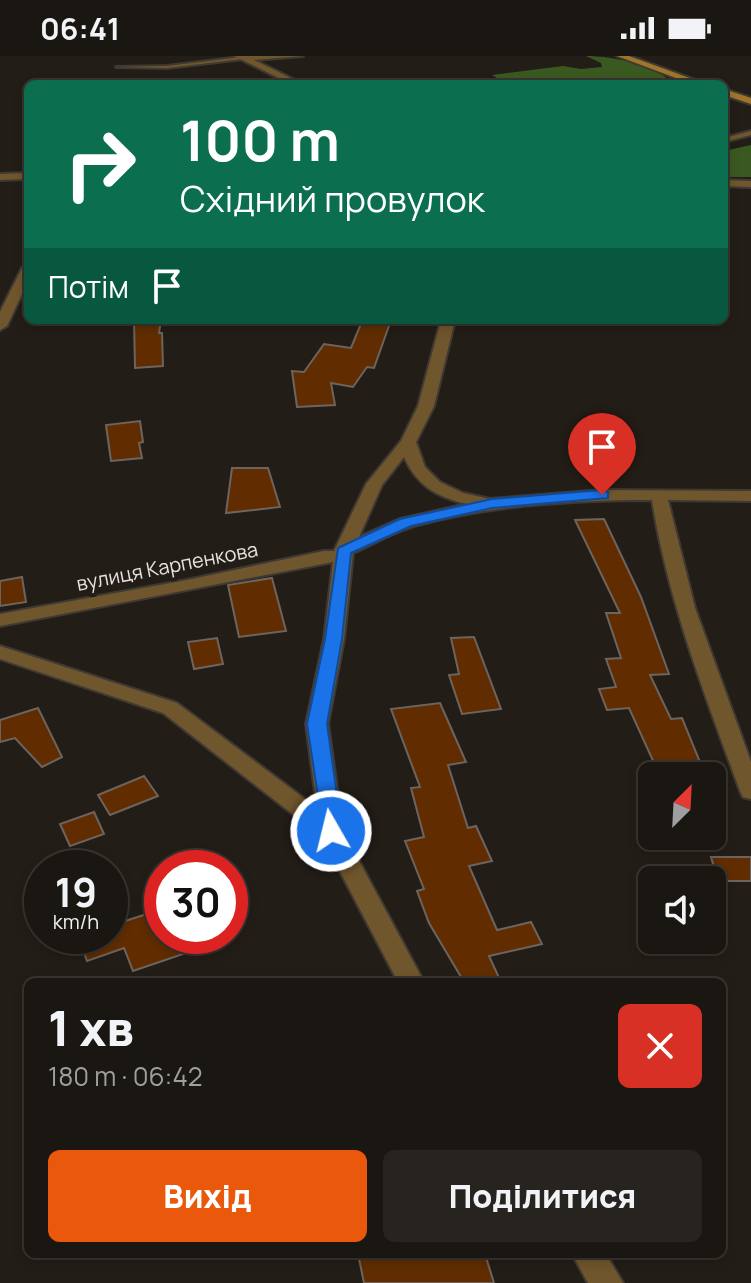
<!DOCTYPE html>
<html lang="uk">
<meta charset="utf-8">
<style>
body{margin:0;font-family:Manrope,sans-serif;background:#27231f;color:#f1f3f6;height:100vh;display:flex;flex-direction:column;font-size:30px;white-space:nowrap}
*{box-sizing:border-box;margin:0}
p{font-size:26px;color:#9f9f9f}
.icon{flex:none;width:44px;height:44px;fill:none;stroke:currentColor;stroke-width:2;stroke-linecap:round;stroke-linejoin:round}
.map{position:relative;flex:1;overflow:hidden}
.panel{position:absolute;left:24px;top:922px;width:702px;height:280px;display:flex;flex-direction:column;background:#1a1611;border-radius:12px;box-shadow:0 4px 12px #0003,0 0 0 2px #383531}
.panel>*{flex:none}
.hud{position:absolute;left:24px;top:24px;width:704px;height:244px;border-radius:12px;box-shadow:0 4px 12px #0003,0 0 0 2px #383531;background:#0b6e4f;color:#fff;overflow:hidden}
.needle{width:52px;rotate:24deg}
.fabs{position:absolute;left:638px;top:706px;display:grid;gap:16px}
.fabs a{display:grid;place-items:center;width:88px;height:88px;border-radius:12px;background:#1a1611;box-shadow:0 4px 12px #0003,0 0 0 2px #383531;font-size:40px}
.speed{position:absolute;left:24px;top:794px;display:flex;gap:16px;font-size:40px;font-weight:700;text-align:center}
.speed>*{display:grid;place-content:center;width:104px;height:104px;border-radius:50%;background:#1a1611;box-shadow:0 4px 12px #0003,0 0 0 2px #383531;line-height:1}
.speed small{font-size:20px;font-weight:400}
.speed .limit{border:12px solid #d22;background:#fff;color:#111}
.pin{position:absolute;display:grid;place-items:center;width:68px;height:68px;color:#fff;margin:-82px -34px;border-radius:50% 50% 50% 0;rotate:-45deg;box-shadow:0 0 8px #0007}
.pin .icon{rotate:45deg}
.me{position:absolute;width:88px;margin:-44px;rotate:352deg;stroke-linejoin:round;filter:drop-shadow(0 0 6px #0008)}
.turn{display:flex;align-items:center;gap:28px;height:168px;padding:0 24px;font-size:36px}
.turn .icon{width:104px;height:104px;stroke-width:2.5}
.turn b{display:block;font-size:56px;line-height:68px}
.then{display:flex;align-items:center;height:76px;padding:0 24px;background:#0003;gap:16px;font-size:30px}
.round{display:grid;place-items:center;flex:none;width:84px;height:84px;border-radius:12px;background:#27231f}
.head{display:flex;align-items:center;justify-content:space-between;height:136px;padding:0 24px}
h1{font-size:48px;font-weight:800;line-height:60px}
.action{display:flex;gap:16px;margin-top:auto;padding:16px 24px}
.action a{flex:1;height:92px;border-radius:12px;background:#ea580c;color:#fff;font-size:32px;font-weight:800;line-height:92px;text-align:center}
.action a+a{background:#27231f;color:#f1f3f6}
.status{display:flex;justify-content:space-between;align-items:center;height:56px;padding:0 40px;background:#1a1611;direction:ltr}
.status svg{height:22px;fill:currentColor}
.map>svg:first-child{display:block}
</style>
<div class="status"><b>06:41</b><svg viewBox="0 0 49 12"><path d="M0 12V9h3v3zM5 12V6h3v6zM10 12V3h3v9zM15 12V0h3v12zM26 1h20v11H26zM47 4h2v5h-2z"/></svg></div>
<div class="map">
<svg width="751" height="1227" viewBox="0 0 751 1227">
<rect width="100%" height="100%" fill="#231d17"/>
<g fill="#3a5920">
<path d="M 586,0 C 609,0 658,8 671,27 L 497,28 L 502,25 L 492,19 L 563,10 L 581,13 L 602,11 L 601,7 Z"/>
<polygon points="751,89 751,121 724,121 724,95"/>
</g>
<g fill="#612d00" stroke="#6c645e" stroke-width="2">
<polygon points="134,264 161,264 159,277 162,277 163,310 135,312"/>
<polygon points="362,265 390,267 374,312 367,311 353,331 331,327 335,349 297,351 292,315 304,316 324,288 351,292"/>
<polygon points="140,365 143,386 139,387 142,402 111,405 106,369"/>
<polygon points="232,412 268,412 280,451 226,457"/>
<polygon points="604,463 641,541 669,618 650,619 671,663 682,662 700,706 683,707 689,720 660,720 629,652 607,654 599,633 616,631 606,603 621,602 606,557 620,557 575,464"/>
<polygon points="22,521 26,546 0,550 0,525"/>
<polygon points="272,522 286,575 239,581 228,529"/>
<polygon points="474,581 501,653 462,658 449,619 459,618 451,582"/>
<polygon points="217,582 223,608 194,613 188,586"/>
<polygon points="440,647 466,706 448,709 468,772 476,770 492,805 469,810 497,874 531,866 542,888 489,900 501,926 464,926 429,867 417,835 424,833 405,785 424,781 411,732 420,731 391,653"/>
<polygon points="38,652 62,701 42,711 15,682 0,686 0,664"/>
<polygon points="144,720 158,740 110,759 98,739"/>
<polygon points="94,756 104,778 70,790 60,768"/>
<polygon points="711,801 751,801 751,825 718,825"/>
<polygon points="162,853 162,880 223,880 224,884 133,915 124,892 87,905 78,880 110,880 110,870"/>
<polygon points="358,1198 485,1198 494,1227 364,1227"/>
</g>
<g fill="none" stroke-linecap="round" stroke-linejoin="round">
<defs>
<g id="lane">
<polygon points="241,1 243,3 167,12 116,11 167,10"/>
<polygon points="751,75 751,79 724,86 724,82"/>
</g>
<g id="street">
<polygon points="234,0 303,0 254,4 303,28 291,28"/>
<polygon points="28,117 28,123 0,124 0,118"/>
<polygon points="724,124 751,125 751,131 724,130"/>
<polygon points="28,208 28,225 7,270 0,274 0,256 22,212"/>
<path d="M 441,264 L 455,264 L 434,350 L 416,386 L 425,411 L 440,426 L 463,437 L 490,443 L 602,434 L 751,435 L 751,445 L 668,444 L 695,552 L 751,706 L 751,743 L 743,741 L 740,735 C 705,639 668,545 652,444 C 572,444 491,449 414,470 C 393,476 373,488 353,497 L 344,583 L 328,668 L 343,775 L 424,926 L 398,926 L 322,781 L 163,657 L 0,603 L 0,590 L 177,647 L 317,752 L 306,668 L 324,583 L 333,506 L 0,570 L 0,558 L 187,524 L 324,495 L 334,495 L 366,428 L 401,385 L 418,350 ZM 404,401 C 417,430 437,441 467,448 L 400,463 L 359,481 L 382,429 Z"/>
<polygon points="572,1198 606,1198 623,1227 588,1227"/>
</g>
<g id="secondary">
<polygon points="617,0 629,0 706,28 692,28"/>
<polygon points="724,33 751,42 751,48 724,39"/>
</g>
</defs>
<use href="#lane" stroke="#3e3933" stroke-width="4"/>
<use href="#street" stroke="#3e3933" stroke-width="4"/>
<use href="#secondary" stroke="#3e3933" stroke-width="4"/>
<use href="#lane" fill="#70562c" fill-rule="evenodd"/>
<use href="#street" fill="#70562c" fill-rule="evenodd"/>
<use href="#secondary" fill="#9f752b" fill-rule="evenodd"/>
</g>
<polygon fill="#1a73e8" stroke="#114b97" stroke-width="2" points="602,434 608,436 608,442 492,452 411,470 351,497 342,583 327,668 342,775 339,780 324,780 307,668 325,583 338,492 400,463 492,443"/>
<g text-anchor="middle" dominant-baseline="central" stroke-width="8" stroke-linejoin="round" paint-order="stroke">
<g font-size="20" fill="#e6e2de" stroke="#231d17">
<text transform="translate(167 510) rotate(-11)">вулиця Карпенкова</text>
</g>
</g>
</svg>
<div class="fabs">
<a><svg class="needle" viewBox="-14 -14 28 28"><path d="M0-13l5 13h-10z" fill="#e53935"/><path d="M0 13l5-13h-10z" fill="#9f9f9f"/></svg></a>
<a><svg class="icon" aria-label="sound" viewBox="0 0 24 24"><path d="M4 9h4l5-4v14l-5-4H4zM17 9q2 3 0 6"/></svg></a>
</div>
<div class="speed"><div>19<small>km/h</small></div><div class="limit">30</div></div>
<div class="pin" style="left:602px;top:439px;background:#d93025"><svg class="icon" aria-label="arrive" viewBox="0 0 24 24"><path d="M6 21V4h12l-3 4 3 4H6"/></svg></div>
<svg class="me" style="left:331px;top:775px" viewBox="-20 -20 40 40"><circle r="17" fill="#1a73e8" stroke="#fff" stroke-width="3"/><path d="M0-11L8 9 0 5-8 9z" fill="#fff"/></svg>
<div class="hud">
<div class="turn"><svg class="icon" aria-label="right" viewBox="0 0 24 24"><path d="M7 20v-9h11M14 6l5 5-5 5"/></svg><div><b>100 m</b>Східний провулок</div></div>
<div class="then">Потім<svg class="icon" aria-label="arrive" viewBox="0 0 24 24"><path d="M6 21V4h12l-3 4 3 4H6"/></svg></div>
</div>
<section class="panel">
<div class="head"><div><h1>1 хв</h1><p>180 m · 06:42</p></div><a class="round" style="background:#d93025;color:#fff"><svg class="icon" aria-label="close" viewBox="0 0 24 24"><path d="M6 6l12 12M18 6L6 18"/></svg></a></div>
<div class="action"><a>Вихід</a><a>Поділитися</a></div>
</section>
</div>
